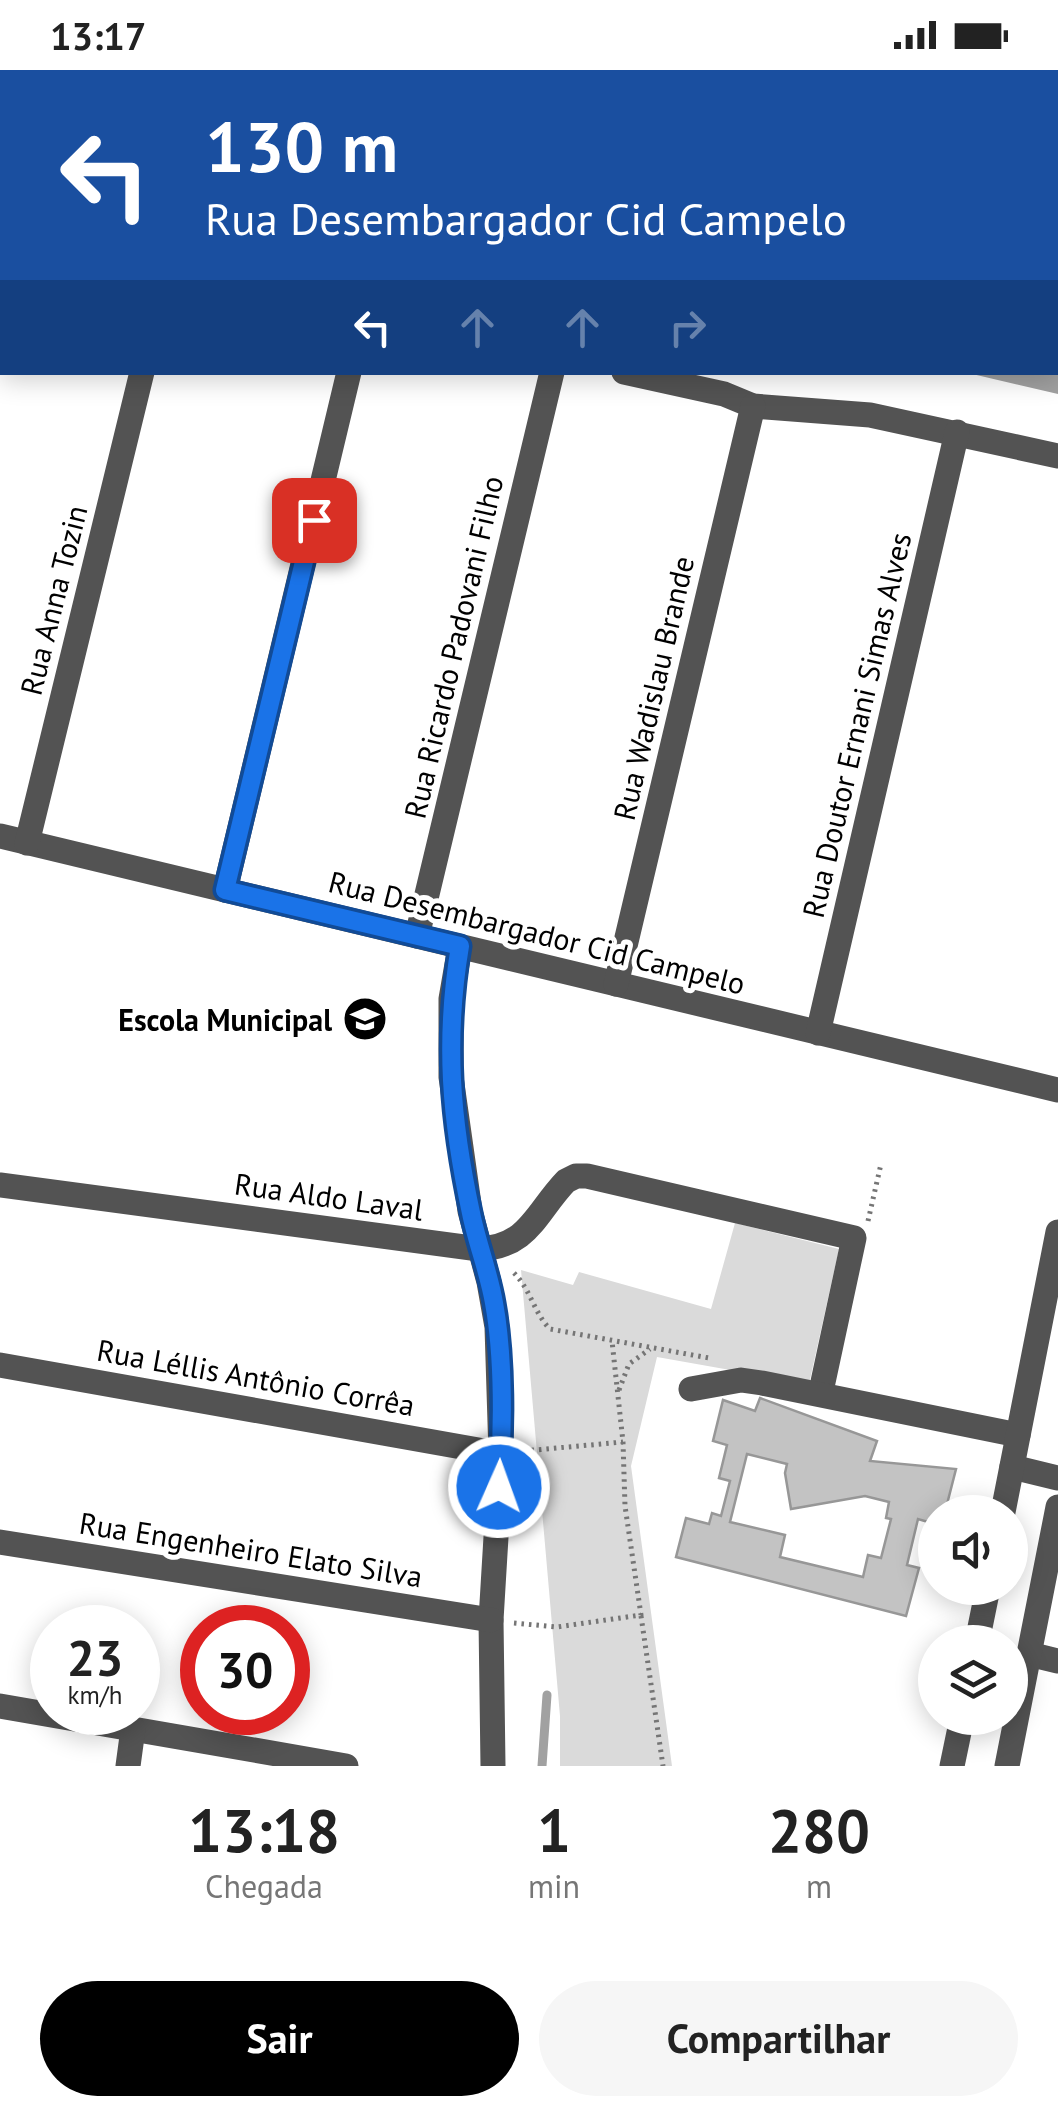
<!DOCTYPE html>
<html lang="pt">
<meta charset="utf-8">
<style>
body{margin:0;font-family:"PT Sans",sans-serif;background:#f6f6f6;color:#222;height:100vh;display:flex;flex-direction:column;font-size:38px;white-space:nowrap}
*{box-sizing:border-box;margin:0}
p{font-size:32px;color:#767676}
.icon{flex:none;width:55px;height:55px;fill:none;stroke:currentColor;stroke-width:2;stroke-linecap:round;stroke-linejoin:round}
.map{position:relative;height:1696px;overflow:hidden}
.panel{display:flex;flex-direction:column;background:#fff;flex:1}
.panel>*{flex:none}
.top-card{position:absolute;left:0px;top:0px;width:1060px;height:305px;box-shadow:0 5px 25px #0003;background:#1a4fa0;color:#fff;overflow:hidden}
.controls{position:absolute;left:918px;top:1425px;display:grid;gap:20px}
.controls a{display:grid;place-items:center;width:110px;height:110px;border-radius:50%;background:#fff;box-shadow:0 5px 25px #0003;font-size:50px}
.speed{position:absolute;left:30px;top:1535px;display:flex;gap:20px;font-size:50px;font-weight:700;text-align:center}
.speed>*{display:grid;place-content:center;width:130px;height:130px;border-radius:50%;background:#fff;box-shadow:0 5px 25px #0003;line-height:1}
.speed small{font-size:25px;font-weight:400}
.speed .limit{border:15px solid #d22;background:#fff;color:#111}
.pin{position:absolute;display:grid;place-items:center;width:85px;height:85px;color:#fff;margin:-42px;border-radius:20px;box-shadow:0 5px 15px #0006}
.me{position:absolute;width:110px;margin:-55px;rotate:2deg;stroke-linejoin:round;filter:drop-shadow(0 0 8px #0008)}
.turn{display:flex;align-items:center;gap:35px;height:210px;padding:0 40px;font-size:45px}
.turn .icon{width:130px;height:130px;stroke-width:2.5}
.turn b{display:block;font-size:70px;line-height:85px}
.lanes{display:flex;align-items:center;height:95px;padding:0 40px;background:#0003;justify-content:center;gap:50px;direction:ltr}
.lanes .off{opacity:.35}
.eta{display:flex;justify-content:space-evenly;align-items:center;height:170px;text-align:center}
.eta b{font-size:60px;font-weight:600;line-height:70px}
.cta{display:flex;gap:20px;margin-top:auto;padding:20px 40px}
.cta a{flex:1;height:115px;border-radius:60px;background:#000;color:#fff;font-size:40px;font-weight:600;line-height:115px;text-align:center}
.cta a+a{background:#f6f6f6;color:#222}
.status{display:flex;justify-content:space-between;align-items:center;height:70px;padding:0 50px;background:#fff;direction:ltr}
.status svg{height:28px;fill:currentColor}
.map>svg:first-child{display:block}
</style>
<div class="status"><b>13:17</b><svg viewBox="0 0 49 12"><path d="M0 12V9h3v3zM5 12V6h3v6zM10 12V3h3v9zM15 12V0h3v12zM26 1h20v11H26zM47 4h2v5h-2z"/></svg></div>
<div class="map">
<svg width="1058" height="1696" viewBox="0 0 1058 1696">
<rect width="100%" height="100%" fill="#fff"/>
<polygon fill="#dadada" points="735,1153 839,1179 809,1314 657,1287 631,1396 672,1696 560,1696 560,1646 521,1200 573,1215 579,1202 711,1239"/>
<polygon fill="#a1a1a1" points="1058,264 1058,324 968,303 1058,302"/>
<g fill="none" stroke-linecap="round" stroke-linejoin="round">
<polyline stroke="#a1a1a1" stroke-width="9" points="542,1696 547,1625"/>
</g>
<path fill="#c3c3c3" stroke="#979797" stroke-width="2.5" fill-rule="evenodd" d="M 760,1328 L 877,1371 L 870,1391 L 956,1399 L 945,1442 L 935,1442 L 935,1454 L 918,1449 L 907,1495 L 919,1498 L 906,1546 L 676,1487 L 686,1448 L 709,1454 L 712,1443 L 721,1446 L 730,1411 L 719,1408 L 727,1375 L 713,1371 L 723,1330 L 755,1341 ZM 747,1384 L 787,1394 L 785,1403 L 791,1439 L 865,1426 L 889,1432 L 886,1448 L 891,1449 L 881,1488 L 868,1485 L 863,1507 L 780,1487 L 785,1465 L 730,1452 Z"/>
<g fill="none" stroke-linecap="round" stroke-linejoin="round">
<g stroke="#757575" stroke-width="5" stroke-dasharray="2.5 5" stroke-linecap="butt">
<polyline points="0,149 2,150"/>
<polyline points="868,1151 881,1094"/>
<path d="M 514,1203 C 531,1220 534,1243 550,1259 L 709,1288"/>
<polyline points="619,1320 629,1294 650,1279"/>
<polyline points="524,1381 623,1372"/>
<polyline points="641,1546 663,1696"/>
<polyline points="514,1553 557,1557 641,1545 625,1436 623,1372 612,1271"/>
</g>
<g stroke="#535353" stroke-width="25">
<polyline points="1057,0 1058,2"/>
<polyline points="624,302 724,324 753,336 870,345 1058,386"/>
<polyline points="0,766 1058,1020"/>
<polyline points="27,773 142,302"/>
<polyline points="225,820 349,302"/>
<polyline points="417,866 552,302"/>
<polyline points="460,877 451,929 451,1007 470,1141 489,1212 497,1257 501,1384 491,1550 493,1696"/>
<polyline points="616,914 753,336"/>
<polyline points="818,963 957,362"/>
<path d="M 0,1115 L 479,1179 C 529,1177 536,1142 566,1111 L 576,1106 L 587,1106 L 854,1168 L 823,1312"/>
<polyline points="0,1295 501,1384"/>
<polyline points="691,1319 741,1310 762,1313 1018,1365"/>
<polyline points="1012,1397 1058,1408"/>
<polyline points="1003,1442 1058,1162"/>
<polyline points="0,1472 491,1550"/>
<polyline points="977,1572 988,1518"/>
<polyline points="1029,1584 1058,1591"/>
<polyline points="0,1636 346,1696"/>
<polyline points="128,1696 133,1659"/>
<polyline points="952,1696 962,1648"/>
<polyline points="1007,1696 1058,1437"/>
</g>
</g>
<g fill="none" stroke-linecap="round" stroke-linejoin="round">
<defs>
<path id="route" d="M 314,450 L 225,820 L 460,876 C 444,971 451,1050 471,1143 C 477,1173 489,1203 494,1233 C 504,1287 503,1362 499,1417"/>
</defs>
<use href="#route" stroke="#114b97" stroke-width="25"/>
<use href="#route" stroke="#1a73e8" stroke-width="18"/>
</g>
<defs>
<symbol id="school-disc" viewBox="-11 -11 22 22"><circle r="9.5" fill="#000" stroke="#fff"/><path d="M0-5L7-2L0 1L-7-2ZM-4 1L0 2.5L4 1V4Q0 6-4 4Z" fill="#fff"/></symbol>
</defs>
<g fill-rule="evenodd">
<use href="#school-disc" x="340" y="924" width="50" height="50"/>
</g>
<g text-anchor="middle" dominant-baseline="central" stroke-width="10" stroke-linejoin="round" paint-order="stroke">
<g font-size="30" fill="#000" stroke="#fff">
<text transform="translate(53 530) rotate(-76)">Rua Anna Tozin</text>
<text transform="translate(453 577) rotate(-77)">Rua Ricardo Padovani Filho</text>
<text transform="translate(653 618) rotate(-77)">Rua Wadislau Brande</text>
<text transform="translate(856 655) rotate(-77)">Rua Doutor Ernani Simas Alves</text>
<text transform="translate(537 862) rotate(14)">Rua Desembargador Cid Campelo</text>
<text transform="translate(329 1126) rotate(8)">Rua Aldo Laval</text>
<text transform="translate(256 1307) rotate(10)">Rua Léllis Antônio Corrêa</text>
<text transform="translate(251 1479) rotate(9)">Rua Engenheiro Elato Silva</text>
</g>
<g font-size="30" font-weight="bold" fill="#000" stroke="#fff" text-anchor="end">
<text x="332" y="949">Escola Municipal</text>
</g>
</g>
</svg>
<div class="controls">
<a><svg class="icon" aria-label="sound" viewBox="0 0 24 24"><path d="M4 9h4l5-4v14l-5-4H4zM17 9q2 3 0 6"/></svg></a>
<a><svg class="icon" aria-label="layers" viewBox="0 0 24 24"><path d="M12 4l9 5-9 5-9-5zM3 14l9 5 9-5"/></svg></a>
</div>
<div class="speed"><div>23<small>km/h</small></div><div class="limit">30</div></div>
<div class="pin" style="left:314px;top:450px;background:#d93025"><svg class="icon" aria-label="arrive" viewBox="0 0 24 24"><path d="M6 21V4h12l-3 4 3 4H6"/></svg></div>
<svg class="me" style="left:499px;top:1417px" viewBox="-20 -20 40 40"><circle r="17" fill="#1a73e8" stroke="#fff" stroke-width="3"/><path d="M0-11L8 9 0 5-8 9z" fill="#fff"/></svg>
<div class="top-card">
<div class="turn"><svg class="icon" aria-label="left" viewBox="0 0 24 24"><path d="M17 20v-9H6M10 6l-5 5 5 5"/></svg><div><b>130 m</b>Rua Desembargador Cid Campelo</div></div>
<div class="lanes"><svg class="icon" aria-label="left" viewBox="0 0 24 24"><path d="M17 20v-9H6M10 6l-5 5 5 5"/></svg><svg class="icon off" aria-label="ahead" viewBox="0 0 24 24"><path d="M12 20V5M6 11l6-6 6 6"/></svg><svg class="icon off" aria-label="ahead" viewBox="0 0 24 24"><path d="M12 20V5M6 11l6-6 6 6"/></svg><svg class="icon off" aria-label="right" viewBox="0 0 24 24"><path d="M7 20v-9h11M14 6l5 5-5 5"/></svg></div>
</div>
</div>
<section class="panel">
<div class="eta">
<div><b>13:18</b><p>Chegada</p></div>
<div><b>1</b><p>min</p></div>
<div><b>280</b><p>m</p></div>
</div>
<div class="cta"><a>Sair</a><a>Compartilhar</a></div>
</section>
